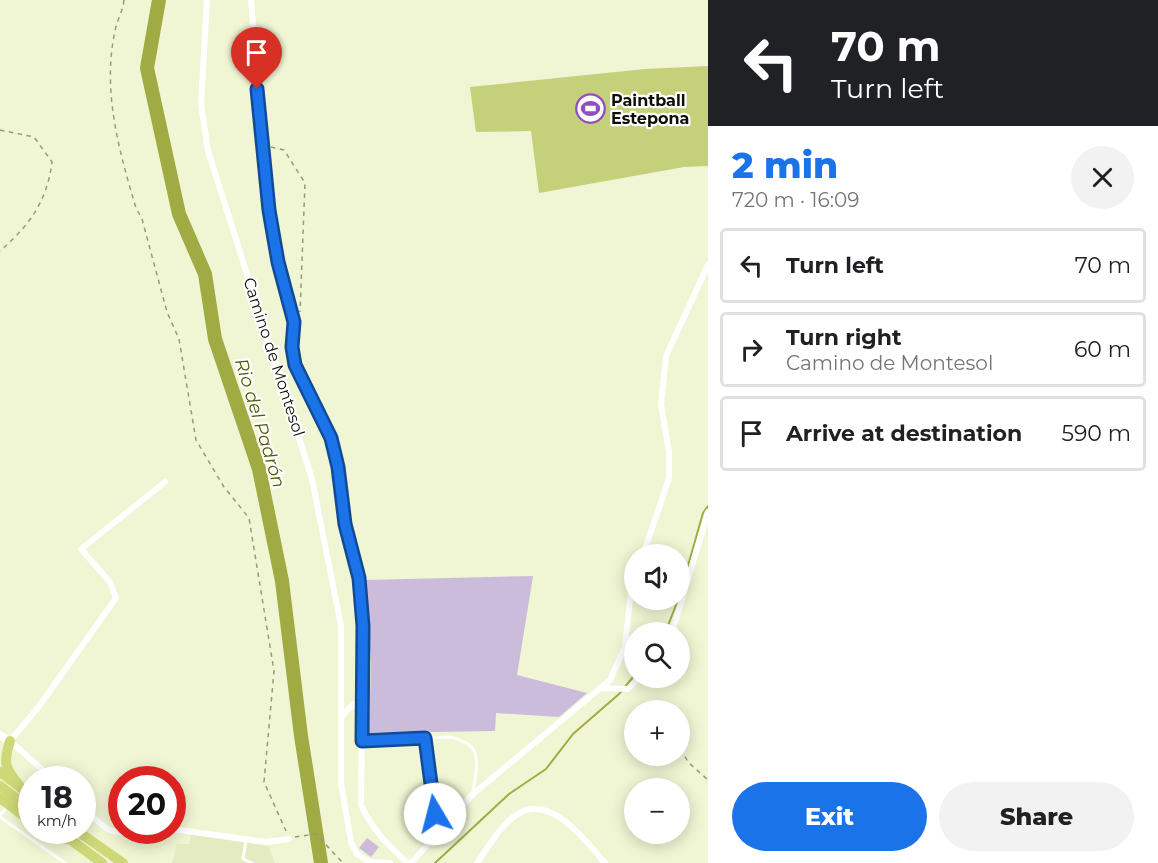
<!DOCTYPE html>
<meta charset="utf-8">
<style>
body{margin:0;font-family:Montserrat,sans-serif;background:#f2f2f2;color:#202124;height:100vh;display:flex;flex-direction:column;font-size:22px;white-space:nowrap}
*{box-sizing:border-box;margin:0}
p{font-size:20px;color:#757577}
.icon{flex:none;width:33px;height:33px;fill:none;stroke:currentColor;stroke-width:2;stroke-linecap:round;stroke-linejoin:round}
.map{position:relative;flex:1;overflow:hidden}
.details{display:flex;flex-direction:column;background:#fff;width:450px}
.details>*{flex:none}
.hud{background:#202124;color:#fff;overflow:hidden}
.buttons{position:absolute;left:624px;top:544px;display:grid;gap:12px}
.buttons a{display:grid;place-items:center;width:66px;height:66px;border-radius:50%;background:#fff;box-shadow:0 3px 15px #0003;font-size:30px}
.speed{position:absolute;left:18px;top:766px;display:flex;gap:12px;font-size:30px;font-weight:700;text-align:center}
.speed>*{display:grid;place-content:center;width:78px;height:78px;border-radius:50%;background:#fff;box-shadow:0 3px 15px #0003;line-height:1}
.speed small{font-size:15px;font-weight:400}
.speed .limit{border:9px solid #d22;background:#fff;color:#111}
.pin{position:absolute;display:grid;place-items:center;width:51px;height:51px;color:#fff;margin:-62px -26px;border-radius:50% 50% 50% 0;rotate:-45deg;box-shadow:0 0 6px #0007}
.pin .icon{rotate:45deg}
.me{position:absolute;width:66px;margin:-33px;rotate:352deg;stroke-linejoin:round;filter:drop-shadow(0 0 4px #0008)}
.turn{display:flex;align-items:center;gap:21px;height:126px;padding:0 24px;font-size:27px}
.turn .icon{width:78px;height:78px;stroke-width:2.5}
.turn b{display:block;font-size:42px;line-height:51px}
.round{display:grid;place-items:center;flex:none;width:63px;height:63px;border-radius:32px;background:#f2f2f2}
.summary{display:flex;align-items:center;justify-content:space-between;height:102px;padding:0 24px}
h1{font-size:36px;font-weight:800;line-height:45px;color:#1a73e8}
.primary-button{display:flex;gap:12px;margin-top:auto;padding:12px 24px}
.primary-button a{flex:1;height:69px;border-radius:36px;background:#1a73e8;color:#fff;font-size:24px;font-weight:800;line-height:69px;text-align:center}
.primary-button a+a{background:#f2f2f2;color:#202124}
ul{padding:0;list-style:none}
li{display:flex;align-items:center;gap:18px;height:75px;margin:0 12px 9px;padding:0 12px;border:3px solid #e0e0e0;border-radius:6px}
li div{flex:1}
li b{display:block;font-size:22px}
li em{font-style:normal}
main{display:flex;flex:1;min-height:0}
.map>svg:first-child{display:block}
</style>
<main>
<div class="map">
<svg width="708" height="863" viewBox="0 0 708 863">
<rect width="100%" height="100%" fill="#f0f5d3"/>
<polygon fill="#e4ebc1" points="191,834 268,846 275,863 172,863 177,844 189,844"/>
<polygon fill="#c5d07b" points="708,66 708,166 684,167 539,193 531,131 476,132 470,87 645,69"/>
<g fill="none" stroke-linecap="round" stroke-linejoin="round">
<g stroke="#a1ab43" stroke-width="2">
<polyline points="680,594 703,513 708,506"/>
<polyline points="665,633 678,600"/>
<polyline points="435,863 509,794 546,769 573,734 619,694 634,676"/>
</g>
<polyline stroke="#a1ab43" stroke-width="14" points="159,0 147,68 179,214 205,274 215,339 259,469 282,581 301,736 321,863"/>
</g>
<g fill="#ccbcdb">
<polygon points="533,576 517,675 587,693 559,717 496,713 495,731 369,733 371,664 366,580"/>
<polygon points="367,838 379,847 371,857 359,848"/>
</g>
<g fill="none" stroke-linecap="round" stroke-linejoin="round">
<g stroke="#969a81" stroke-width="1.5" stroke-dasharray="4.5 4.5" stroke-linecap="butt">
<path d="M 124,0 C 123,11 117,20 115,31 C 102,91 119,151 136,208 L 142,219 L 167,312 L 179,339 L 196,440 L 224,487 L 249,518 L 274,671 L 264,782 L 286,831"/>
<path d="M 0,130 L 34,137 L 52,162 C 47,201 30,225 0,251"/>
<polyline points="271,147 284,150 305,183 300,312"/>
<polyline points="680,749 689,763 708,780"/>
<polyline points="295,837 316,834 343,863"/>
</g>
<g stroke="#fff" stroke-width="3">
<polyline points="425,738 437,831"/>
<path d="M 363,740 L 449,737 C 485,744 477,763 473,792"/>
<polyline points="0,815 8,806"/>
<polyline points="0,817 65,863"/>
<polyline points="246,840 243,859 252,863"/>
</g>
<g stroke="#fff" stroke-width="6">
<polyline points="207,0 201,104 208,151 312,479 341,626 341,783 351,842 357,854 370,862 390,863"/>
<path d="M 251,0 L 269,210 L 278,262 L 290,300 L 294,322 L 292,347 L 295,365 L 331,438 L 338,467 L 345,524 L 359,578 L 363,626 L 361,805 C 372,829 388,846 408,863"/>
<polyline points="643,555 669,478 669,452 661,404 666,356 708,265"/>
<polyline points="672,633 708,512"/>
<polyline points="601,688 628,689 639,678"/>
<polyline points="343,715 353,704 360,711"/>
<polyline points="54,780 10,741 37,709 116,598 110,582 81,549 165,482"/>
<path d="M 82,807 C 110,832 108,836 147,831"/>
<polyline points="172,829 266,842 289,839"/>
<polyline points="411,863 473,794 610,680 625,647 630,599 634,583"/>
<path d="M 477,863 C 489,847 498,828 515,816 C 548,790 586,841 605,863"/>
</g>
<polyline stroke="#fff" stroke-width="8" points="0,735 10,741"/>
<g stroke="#ced877" stroke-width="10">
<path d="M 10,741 C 2,766 6,768 21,788"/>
<polyline points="0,772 32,796"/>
<polyline points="0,786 32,810"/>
<polyline points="0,798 32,822"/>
<polyline points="44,831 66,839"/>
<polyline points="59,831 102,863"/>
<polyline points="77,831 123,863"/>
</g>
</g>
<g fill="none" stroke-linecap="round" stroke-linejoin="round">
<defs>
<polyline id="route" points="257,89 269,210 278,262 294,322 292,347 295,365 331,438 338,467 345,524 359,578 363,626 362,741 425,738 435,814"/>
</defs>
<use href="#route" stroke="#114b97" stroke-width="15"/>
<use href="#route" stroke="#1a73e8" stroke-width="10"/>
</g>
<defs>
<symbol id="stadium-ring" viewBox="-11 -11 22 22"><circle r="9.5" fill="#fefefe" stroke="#924dc1" stroke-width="1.5"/><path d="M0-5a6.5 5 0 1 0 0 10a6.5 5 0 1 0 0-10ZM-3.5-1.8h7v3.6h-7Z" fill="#924dc1"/></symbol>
</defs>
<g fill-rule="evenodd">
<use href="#stadium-ring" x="574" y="92" width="33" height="33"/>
</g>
<g text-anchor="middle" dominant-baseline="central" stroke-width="4.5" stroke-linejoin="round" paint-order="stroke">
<g font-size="16" font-weight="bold" fill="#0d0f04" stroke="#fefefe" text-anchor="start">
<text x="611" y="100">Paintball<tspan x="611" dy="18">Estepona</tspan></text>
</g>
<g font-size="16" fill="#0d0f04" stroke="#fefefe">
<text transform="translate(274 357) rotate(72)">Camino de Montesol</text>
</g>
<g font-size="18" font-style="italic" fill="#515707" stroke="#fefefe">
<text transform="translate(260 423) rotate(73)">Rio del Padrón</text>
</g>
</g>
</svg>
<div class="buttons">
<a><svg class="icon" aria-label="sound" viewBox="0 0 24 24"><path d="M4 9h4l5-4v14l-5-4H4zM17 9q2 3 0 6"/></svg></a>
<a><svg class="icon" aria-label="search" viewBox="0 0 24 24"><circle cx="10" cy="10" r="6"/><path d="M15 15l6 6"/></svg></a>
<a>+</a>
<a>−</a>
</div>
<div class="speed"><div>18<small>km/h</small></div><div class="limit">20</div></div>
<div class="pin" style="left:257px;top:89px;background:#d93025"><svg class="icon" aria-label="arrive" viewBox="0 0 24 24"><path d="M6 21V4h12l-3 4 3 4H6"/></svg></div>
<svg class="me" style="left:435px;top:814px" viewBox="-20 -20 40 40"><circle r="19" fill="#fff"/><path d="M0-13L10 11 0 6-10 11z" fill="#1a73e8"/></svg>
</div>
<section class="details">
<div class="hud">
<div class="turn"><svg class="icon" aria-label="left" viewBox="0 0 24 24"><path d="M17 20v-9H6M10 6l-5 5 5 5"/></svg><div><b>70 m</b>Turn left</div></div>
</div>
<div class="summary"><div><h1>2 min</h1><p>720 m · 16:09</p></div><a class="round"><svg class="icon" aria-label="close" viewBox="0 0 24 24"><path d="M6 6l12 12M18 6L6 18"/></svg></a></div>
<ul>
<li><svg class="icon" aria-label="left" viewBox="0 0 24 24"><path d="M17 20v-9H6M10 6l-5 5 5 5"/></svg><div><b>Turn left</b></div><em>70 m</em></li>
<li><svg class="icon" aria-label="right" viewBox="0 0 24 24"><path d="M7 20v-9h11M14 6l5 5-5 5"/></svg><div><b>Turn right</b><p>Camino de Montesol</p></div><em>60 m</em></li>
<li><svg class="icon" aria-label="arrive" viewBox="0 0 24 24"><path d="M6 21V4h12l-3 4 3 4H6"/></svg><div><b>Arrive at destination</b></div><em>590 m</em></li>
</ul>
<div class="primary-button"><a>Exit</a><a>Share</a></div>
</section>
</main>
